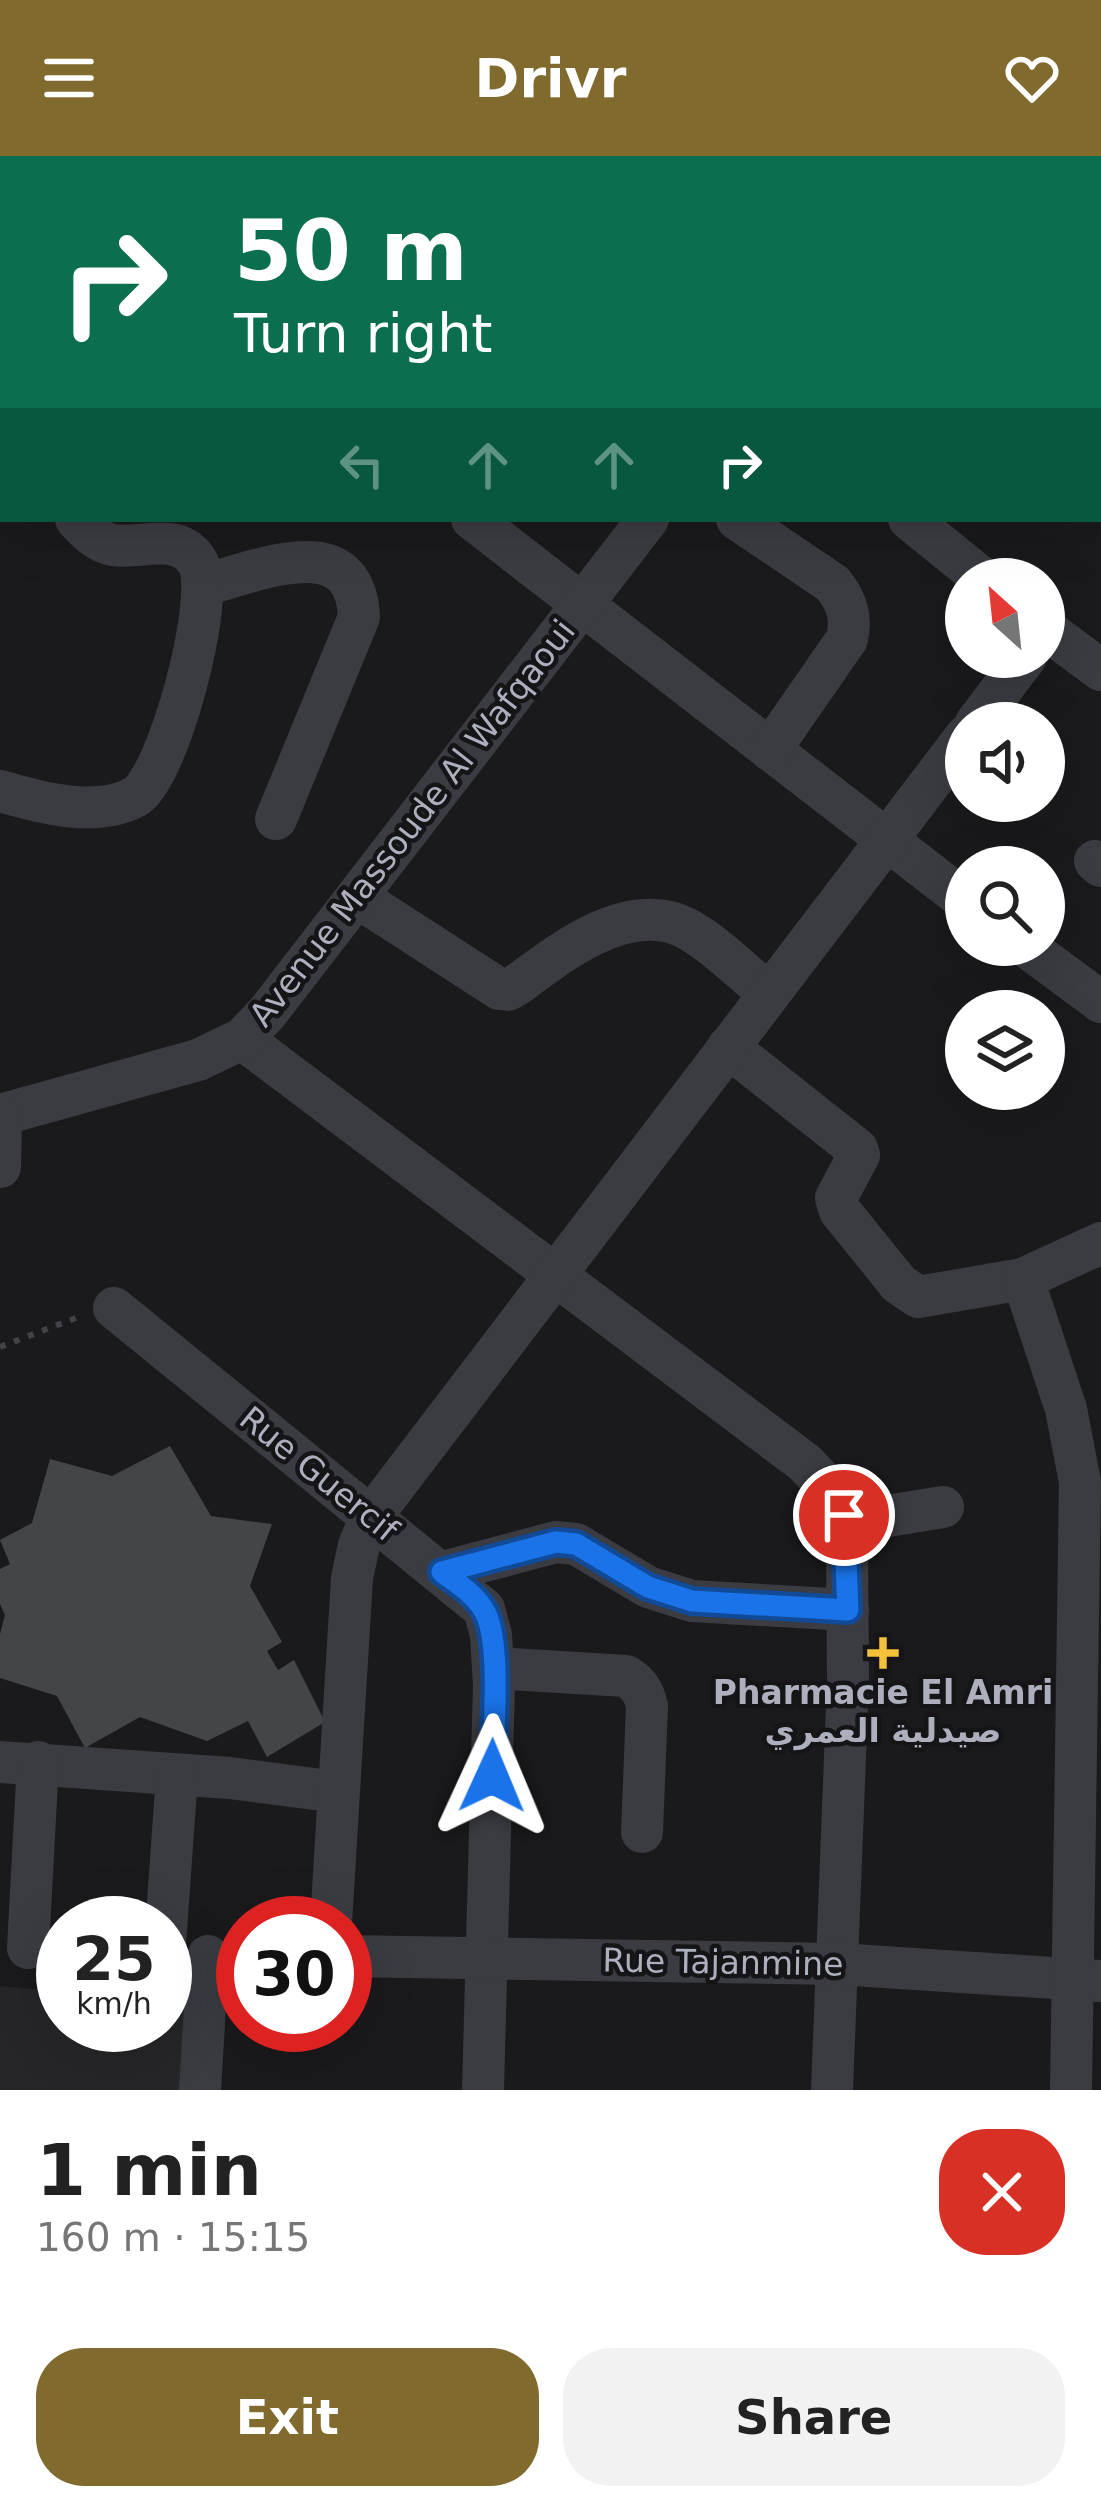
<!DOCTYPE html>
<meta charset="utf-8">
<style>
body{margin:0;font-family:"DejaVu Sans","Noto Naskh Arabic",sans-serif;background:#f2f2f2;color:#222;height:100vh;display:flex;flex-direction:column;font-size:45px;white-space:nowrap}
*{box-sizing:border-box;margin:0}
p{font-size:39px;color:#767676}
.icon{flex:none;width:66px;height:66px;fill:none;stroke:currentColor;stroke-width:2;stroke-linecap:round;stroke-linejoin:round}
.map{position:relative;height:1934px;overflow:hidden}
.panel{display:flex;flex-direction:column;background:#fff;flex:1}
.panel>*{flex:none}
.banner{position:absolute;left:0px;top:0px;width:1101px;height:366px;box-shadow:0 12px 48px #0002;background:#0b6e4f;color:#fff;overflow:hidden}
.needle{width:78px;rotate:333deg}
.buttons{position:absolute;left:945px;top:402px;display:grid;gap:24px}
.buttons a{display:grid;place-items:center;width:120px;height:120px;border-radius:50%;background:#fff;box-shadow:0 12px 48px #0002;font-size:60px}
.speed{position:absolute;left:36px;top:1740px;display:flex;gap:24px;font-size:60px;font-weight:700;text-align:center}
.speed>*{display:grid;place-content:center;width:156px;height:156px;border-radius:50%;background:#fff;box-shadow:0 12px 48px #0002;line-height:1}
.speed small{font-size:30px;font-weight:400}
.speed .limit{border:18px solid #d22;background:#fff;color:#111}
.pin{position:absolute;display:grid;place-items:center;width:102px;height:102px;color:#fff;margin:-51px;border:6px solid #fff;border-radius:50%;box-shadow:0 3px 12px #0007}
.me{position:absolute;width:132px;margin:-66px;rotate:1deg;stroke-linejoin:round;filter:drop-shadow(0 0 9px #0008)}
.turn{display:flex;align-items:center;gap:42px;height:252px;padding:0 36px;font-size:54px}
.turn .icon{width:156px;height:156px;stroke-width:2.5}
.turn b{display:block;font-size:84px;line-height:102px}
.lanes{display:flex;align-items:center;height:114px;padding:0 36px;background:#0003;justify-content:center;gap:60px;direction:ltr}
.lanes .off{opacity:.35}
.round{display:grid;place-items:center;flex:none;width:126px;height:126px;border-radius:48px;background:#f2f2f2}
.headline{display:flex;align-items:center;justify-content:space-between;height:204px;padding:0 36px}
h1{font-size:72px;font-weight:700;line-height:90px}
.button{display:flex;gap:24px;margin-top:auto;padding:24px 36px}
.button a{flex:1;height:138px;border-radius:48px;background:#806a2d;color:#fff;font-size:48px;font-weight:700;line-height:138px;text-align:center}
.button a+a{background:#f2f2f2;color:#222}
header{display:flex;justify-content:space-between;align-items:center;height:156px;padding:0 36px;background:#806a2d;color:#fff;font-size:54px;font-weight:700}
.map>svg:first-child{display:block}
</style>
<header><svg class="icon" aria-label="menu" viewBox="0 0 24 24"><path d="M4 6h16M4 12h16M4 18h16"/></svg>Drivr<svg class="icon" aria-label="heart" viewBox="0 0 24 24"><path d="M12 20l-8-8c-3-5 5-10 8-4 3-6 11-1 8 4z"/></svg></header>
<div class="map">
<svg width="1101" height="1934" viewBox="0 0 1101 1934">
<rect width="100%" height="100%" fill="#1a1a1c"/>
<polygon fill="#262629" points="0,1830 63,1836 63,1869 165,1869 165,1847 186,1849 182,1934 0,1934"/>
<polygon fill="#444549" points="170,1290 211,1360 272,1368 250,1430 282,1486 267,1495 278,1514 294,1504 325,1566 267,1601 248,1565 207,1585 140,1561 85,1592 57,1540 0,1522 0,1478 5,1459 0,1448 0,1413 10,1408 0,1384 32,1367 50,1303 112,1320"/>
<g fill="none" stroke-linecap="round" stroke-linejoin="round">
<polyline stroke="#414349" stroke-width="6" stroke-dasharray="6 9" stroke-linecap="butt" points="0,1191 81,1160"/>
<g stroke="#3b3c42" stroke-width="42">
<polyline points="116,0 117,3"/>
<polyline points="261,0 263,3"/>
<polyline points="427,0 431,3"/>
<polyline points="899,0 903,3"/>
<polyline points="0,90 3,88"/>
<polyline points="1098,149 1101,151"/>
<polyline points="0,268 3,267"/>
<polyline points="472,363 966,745"/>
<path d="M 737,363 L 833,428 C 847,446 852,461 847,483 L 770,594"/>
<polyline points="909,363 983,423"/>
<path d="M 204,429 C 259,415 355,371 359,461 L 276,663"/>
<polyline points="1044,472 1101,514"/>
<polyline points="976,567 1026,501"/>
<path d="M 0,635 C 41,647 95,662 135,641 C 168,623 217,439 198,407 C 179,374 142,394 113,389 C 97,386 86,374 76,363"/>
<polyline points="1095,705 1101,710"/>
<path d="M 357,741 L 499,833 L 508,834 L 518,828 C 559,798 615,753 670,766 C 702,774 742,816 768,837"/>
<polyline points="1024,789 1101,846"/>
<polyline points="242,883 805,1307 838,1342 847,1382 848,1524 832,1934"/>
<polyline points="728,891 857,993 859,999 836,1042 840,1055 899,1128 918,1141 1023,1123"/>
<polyline points="0,959 198,904 242,883 267,857 648,363"/>
<polyline points="0,1011 1,959"/>
<polyline points="114,1152 484,1453 491,1479 494,1529 483,1934"/>
<polyline points="845,1367 943,1351"/>
<polyline points="443,1416 556,1386 576,1388 648,1431 692,1445 848,1454"/>
<path d="M 494,1512 L 626,1520 C 639,1528 644,1536 647,1550 L 642,1676"/>
<polyline points="0,1606 230,1622 337,1636"/>
<polyline points="331,1767 352,1422 359,1389 371,1361 966,580"/>
<polyline points="165,1788 177,1619"/>
<polyline points="28,1792 38,1606"/>
<polyline points="345,1800 838,1808 1100,1825"/>
<polyline points="200,1934 208,1800"/>
<polyline points="1071,1934 1080,1326 1066,1253 1023,1123 1101,1087"/>
</g>
</g>
<g fill="none" stroke-linecap="round" stroke-linejoin="round">
<defs>
<path id="route" d="M 492,1620 C 493,1581 502,1488 485,1456 C 476,1439 457,1427 442,1416 L 556,1386 L 576,1388 L 648,1431 L 692,1445 L 848,1454 L 844,1359"/>
</defs>
<use href="#route" stroke="#114b97" stroke-width="30"/>
<use href="#route" stroke="#1a73e8" stroke-width="21"/>
</g>
<path fill="#f4c13b" stroke="#151518" stroke-width="4.5" d="M877 1479h12v12h12v12h-12v12h-12v-12h-12v-12h12z"/>
<g text-anchor="middle" dominant-baseline="central" stroke-width="9" stroke-linejoin="round" paint-order="stroke">
<g font-size="33" fill="#adb0bc" stroke="#151518">
<text transform="translate(412 667) rotate(-52)">Avenue Massoude Al Wafqaoui</text>
<text transform="translate(319 1318) rotate(39)">Rue Guercif</text>
<text transform="translate(723 1806) rotate(1)">Rue Tajanmine</text>
</g>
<g font-size="33" font-weight="bold" fill="#adb0bc" stroke="#151518">
<text x="883" y="1536">Pharmacie El Amri<tspan x="883" dy="38">صيدلية العمري</tspan></text>
</g>
</g>
</svg>
<div class="buttons">
<a><svg class="needle" viewBox="-14 -14 28 28"><path d="M0-13l5 13h-10z" fill="#e53935"/><path d="M0 13l5-13h-10z" fill="#767676"/></svg></a>
<a><svg class="icon" aria-label="sound" viewBox="0 0 24 24"><path d="M4 9h4l5-4v14l-5-4H4zM17 9q2 3 0 6"/></svg></a>
<a><svg class="icon" aria-label="search" viewBox="0 0 24 24"><circle cx="10" cy="10" r="6"/><path d="M15 15l6 6"/></svg></a>
<a><svg class="icon" aria-label="layers" viewBox="0 0 24 24"><path d="M12 4l9 5-9 5-9-5zM3 14l9 5 9-5"/></svg></a>
</div>
<div class="speed"><div>25<small>km/h</small></div><div class="limit">30</div></div>
<div class="pin" style="left:844px;top:1359px;background:#d93025"><svg class="icon" aria-label="arrive" viewBox="0 0 24 24"><path d="M6 21V4h12l-3 4 3 4H6"/></svg></div>
<svg class="me" style="left:492px;top:1620px" viewBox="-20 -20 40 40"><path d="M0-17L14 15 0 8-14 15z" fill="#1a73e8" stroke="#fff" stroke-width="4"/></svg>
<div class="banner">
<div class="turn"><svg class="icon" aria-label="right" viewBox="0 0 24 24"><path d="M7 20v-9h11M14 6l5 5-5 5"/></svg><div><b>50 m</b>Turn right</div></div>
<div class="lanes"><svg class="icon off" aria-label="left" viewBox="0 0 24 24"><path d="M17 20v-9H6M10 6l-5 5 5 5"/></svg><svg class="icon off" aria-label="ahead" viewBox="0 0 24 24"><path d="M12 20V5M6 11l6-6 6 6"/></svg><svg class="icon off" aria-label="ahead" viewBox="0 0 24 24"><path d="M12 20V5M6 11l6-6 6 6"/></svg><svg class="icon" aria-label="right" viewBox="0 0 24 24"><path d="M7 20v-9h11M14 6l5 5-5 5"/></svg></div>
</div>
</div>
<section class="panel">
<div class="headline"><div><h1>1 min</h1><p>160 m · 15:15</p></div><a class="round" style="background:#d93025;color:#fff"><svg class="icon" aria-label="close" viewBox="0 0 24 24"><path d="M6 6l12 12M18 6L6 18"/></svg></a></div>
<div class="button"><a>Exit</a><a>Share</a></div>
</section>
